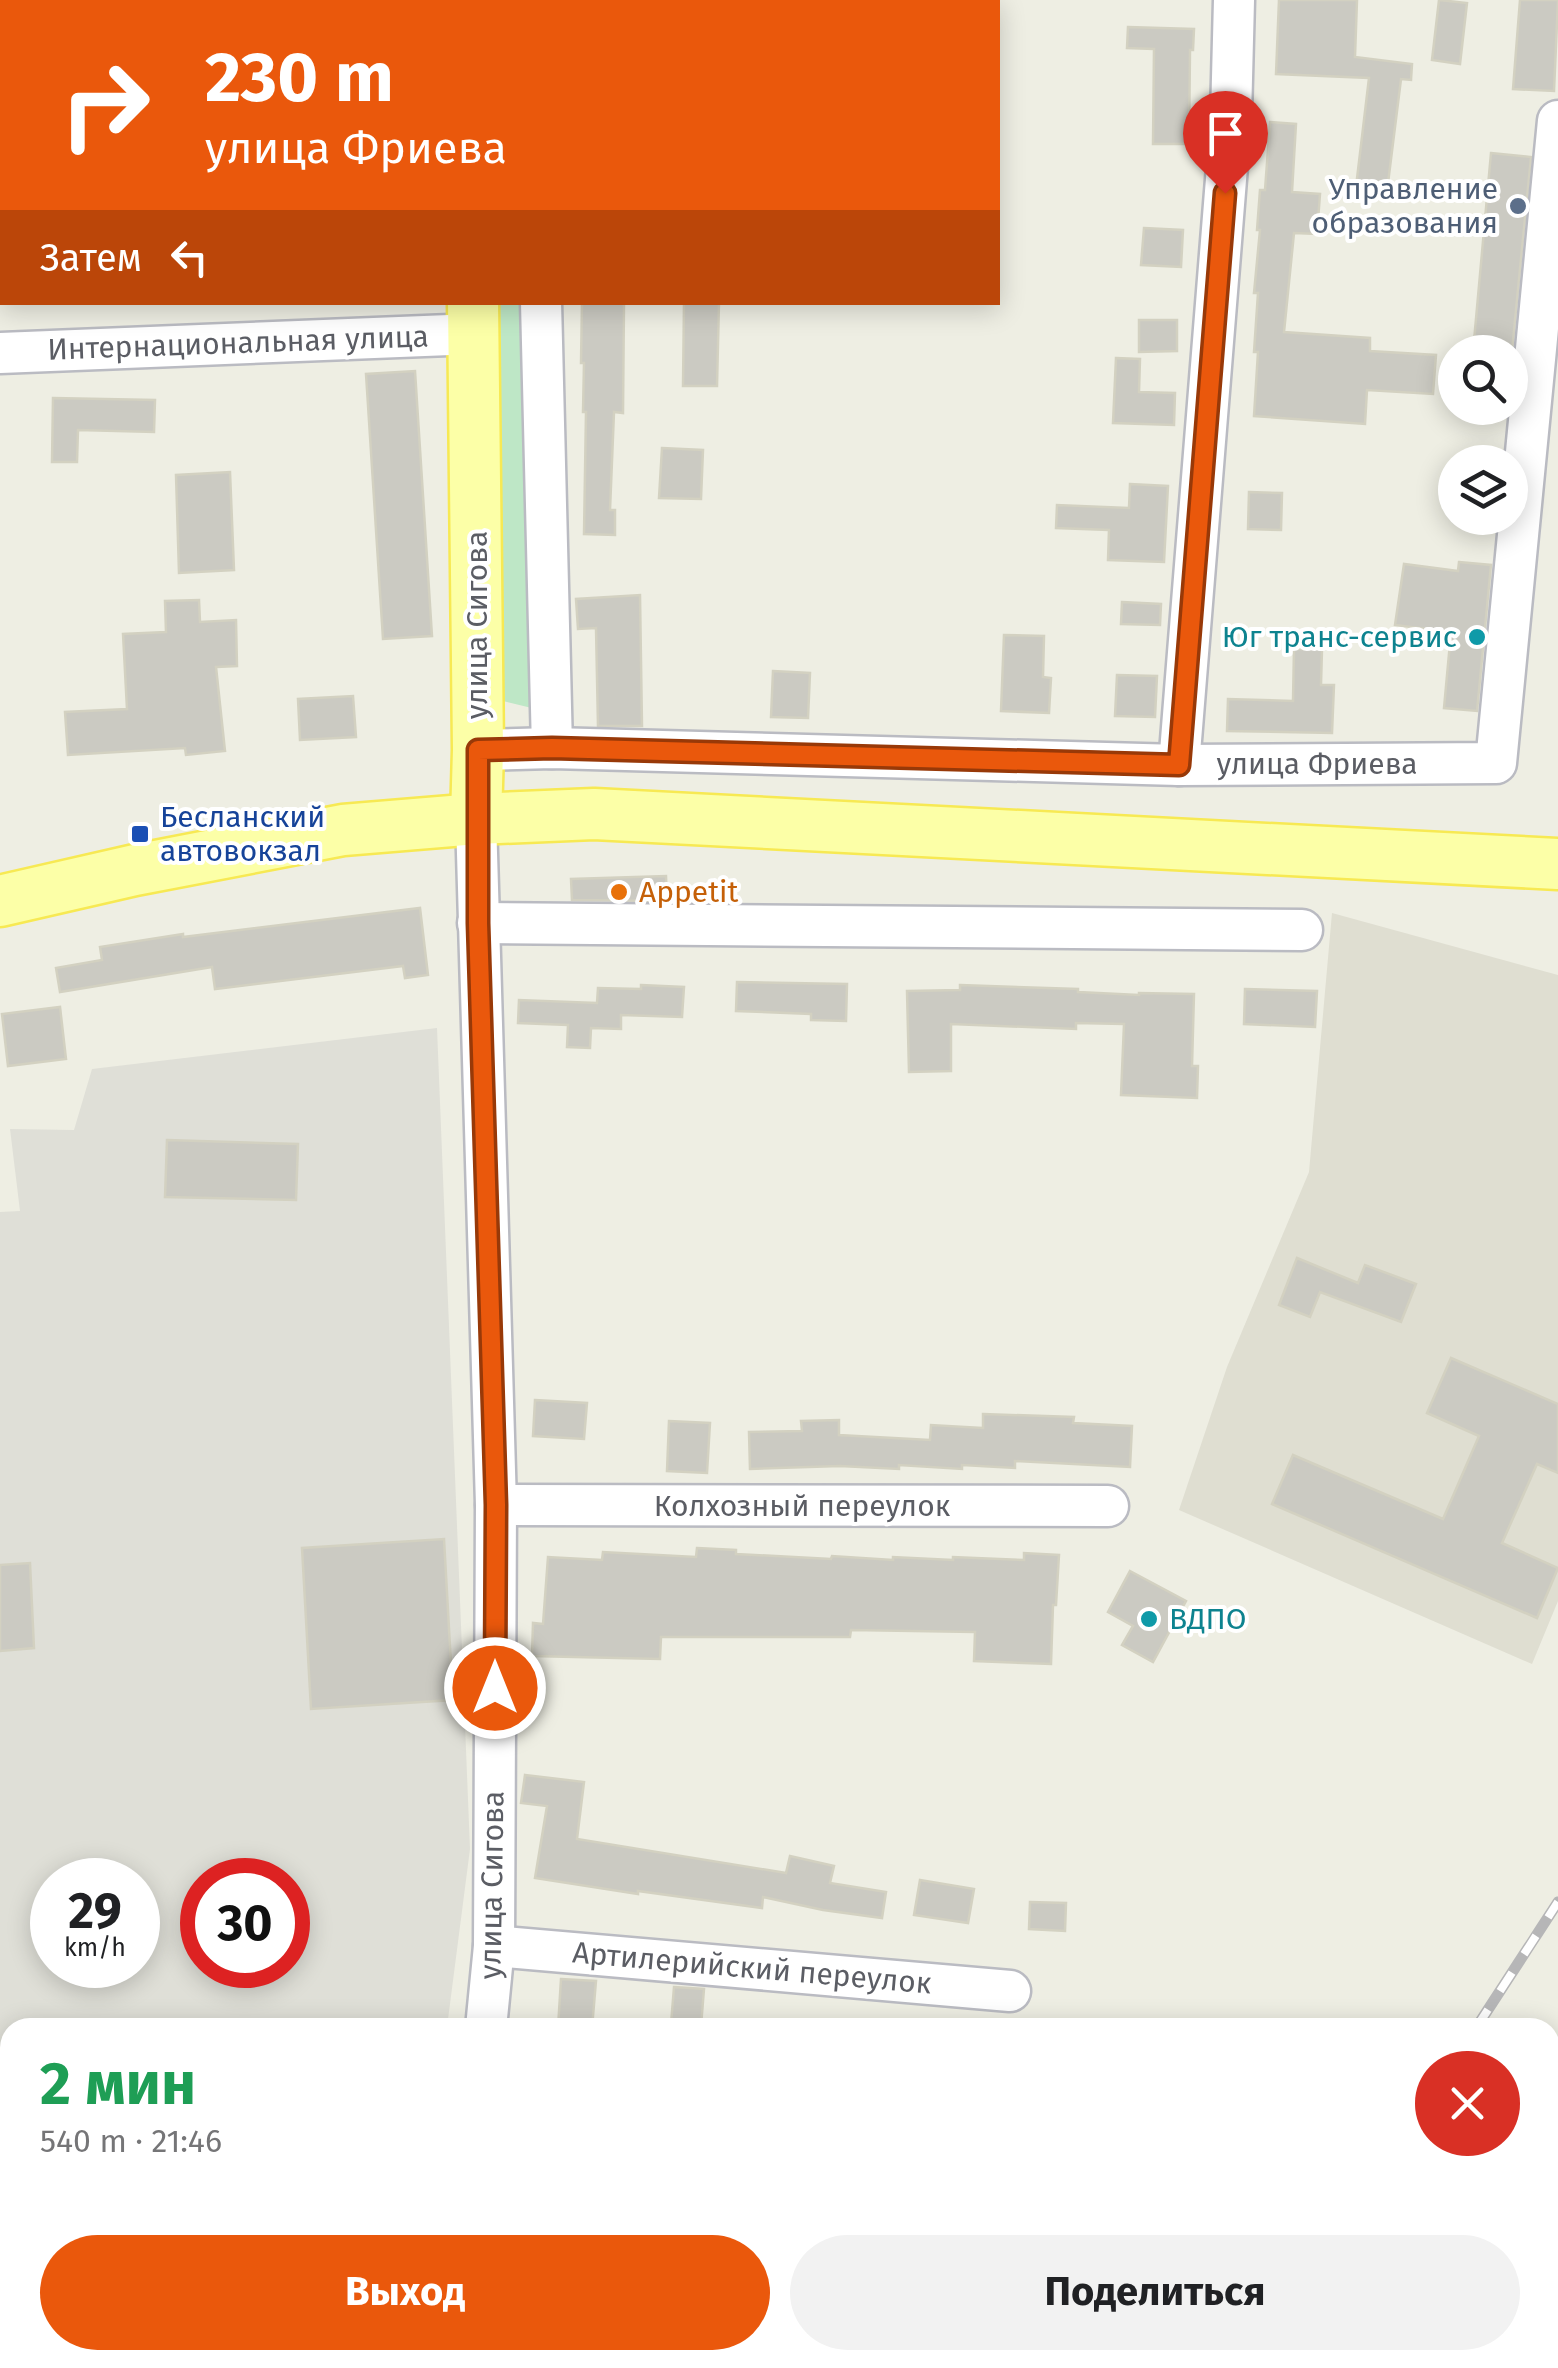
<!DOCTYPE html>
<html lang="ru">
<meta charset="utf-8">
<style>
body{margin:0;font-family:"Fira Sans",sans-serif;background:#f2f2f2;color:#202124;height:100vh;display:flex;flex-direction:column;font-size:38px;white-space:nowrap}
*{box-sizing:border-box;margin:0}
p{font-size:32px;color:#757577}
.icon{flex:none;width:55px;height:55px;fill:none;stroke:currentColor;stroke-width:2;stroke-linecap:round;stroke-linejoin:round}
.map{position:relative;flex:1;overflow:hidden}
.sheet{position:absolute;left:0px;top:2018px;width:1560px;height:352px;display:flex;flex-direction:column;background:#fff;border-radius:30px 30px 0 0;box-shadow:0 5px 25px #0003}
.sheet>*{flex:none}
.guide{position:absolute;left:0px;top:0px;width:1000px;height:305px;box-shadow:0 5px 25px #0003;background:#ea580c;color:#fff;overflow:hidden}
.tools{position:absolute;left:1438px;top:335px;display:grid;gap:20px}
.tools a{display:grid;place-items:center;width:90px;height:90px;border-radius:50%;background:#fff;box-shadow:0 5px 25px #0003;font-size:50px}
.speed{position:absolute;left:30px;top:1858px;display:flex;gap:20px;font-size:50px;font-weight:700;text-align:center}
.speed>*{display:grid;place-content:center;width:130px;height:130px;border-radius:50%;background:#fff;box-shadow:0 5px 25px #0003;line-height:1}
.speed small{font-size:25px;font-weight:400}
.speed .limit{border:15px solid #d22;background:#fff;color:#111}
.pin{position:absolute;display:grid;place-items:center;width:85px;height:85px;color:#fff;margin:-102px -42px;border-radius:50% 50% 50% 0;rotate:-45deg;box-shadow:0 0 10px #0007}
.pin .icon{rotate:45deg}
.me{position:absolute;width:110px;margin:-55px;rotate:0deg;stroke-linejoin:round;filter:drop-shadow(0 0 8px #0008)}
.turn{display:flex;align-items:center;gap:35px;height:210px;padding:0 40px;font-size:45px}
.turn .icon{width:130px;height:130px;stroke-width:2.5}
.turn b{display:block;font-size:70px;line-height:85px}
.then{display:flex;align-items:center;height:95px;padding:0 40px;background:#0003;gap:20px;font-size:38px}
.round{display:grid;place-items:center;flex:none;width:105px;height:105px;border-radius:52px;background:#f2f2f2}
.headline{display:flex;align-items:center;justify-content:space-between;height:170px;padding:0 40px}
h1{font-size:60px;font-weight:700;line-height:75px;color:#1e9e55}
.action{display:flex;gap:20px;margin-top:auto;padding:20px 40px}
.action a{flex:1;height:115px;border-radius:60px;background:#ea580c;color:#fff;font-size:40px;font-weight:700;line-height:115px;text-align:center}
.action a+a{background:#f2f2f2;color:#202124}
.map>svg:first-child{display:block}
</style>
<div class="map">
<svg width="1558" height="2368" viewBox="0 0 1558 2368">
<rect width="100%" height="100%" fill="#eeeee3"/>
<path fill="#dfdfd7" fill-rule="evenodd" d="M 437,1028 L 470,1849 L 447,2027 L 10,2028 L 10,2079 L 0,2081 L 0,1212 L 20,1211 L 10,1129 L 74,1130 L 92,1069 ZM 52,1880 L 138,1880 L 138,1965 L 52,1965 ZM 202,1880 L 288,1880 L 288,1965 L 202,1965 Z"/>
<polygon fill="#dfded1" points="1332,913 1558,975 1558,1601 1532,1664 1179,1510 1227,1367 1309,1172"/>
<polygon fill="#bee7c6" points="479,303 533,303 544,711 495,699"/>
<g fill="#cbcac2" stroke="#d3d1c1" stroke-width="2.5">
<polygon points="1279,0 1357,0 1355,57 1412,64 1411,80 1401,79 1387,191 1356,187 1369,78 1276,74"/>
<polygon points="1439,0 1467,3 1460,64 1432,60"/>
<polygon points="1520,0 1558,0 1554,91 1513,89"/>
<polygon points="1128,27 1194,29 1193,50 1190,50 1189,144 1153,144 1154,49 1127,48"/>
<polygon points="1270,122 1296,124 1292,192 1320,194 1317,234 1294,233 1284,332 1370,338 1370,351 1436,355 1433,394 1367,390 1365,424 1254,416 1258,352 1254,352 1258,293 1254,293 1260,230 1257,230 1260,190 1265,190"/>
<polygon points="1491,153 1531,157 1510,371 1510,352 1473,352"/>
<polygon points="1144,228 1183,230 1181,267 1141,265"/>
<polygon points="582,302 624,302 623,413 614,412 610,510 615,510 615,535 584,534 586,412 583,412 584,363 581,363"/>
<polygon points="684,302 719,302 717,386 683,386"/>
<polygon points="1139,320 1177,320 1177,351 1139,352"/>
<polygon points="1116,358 1140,359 1139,392 1175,393 1174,425 1113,423"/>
<polygon points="415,371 432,636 383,639 366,374"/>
<polygon points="53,398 155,400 154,432 78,430 77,462 52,462"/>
<polygon points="662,448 703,450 701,499 659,498"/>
<polygon points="230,472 234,570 179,573 176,475"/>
<polygon points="1130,484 1168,486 1164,562 1108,560 1109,530 1056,528 1057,505 1129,508"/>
<polygon points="1249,492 1282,493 1281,530 1248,529"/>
<polygon points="1459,562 1491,565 1477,711 1444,708 1451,632 1395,625 1404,564 1458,571"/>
<polygon points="640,595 642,726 598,726 596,628 578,629 576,599"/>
<polygon points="199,600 200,622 236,620 237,666 216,667 225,751 186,755 185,748 68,755 65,712 127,709 123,634 166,632 165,601"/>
<polygon points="1122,602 1161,604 1160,625 1121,624"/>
<polygon points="1004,635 1044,636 1043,677 1051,678 1049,713 1001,711"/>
<polygon points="1294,649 1322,649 1321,685 1334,685 1332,733 1227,731 1228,699 1293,701"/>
<polygon points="773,671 810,673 808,718 771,717"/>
<polygon points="1117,675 1157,676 1155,717 1115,716"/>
<polygon points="353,696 356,737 300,740 298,699"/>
<polygon points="666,876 667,901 572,900 571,879"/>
<polygon points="420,908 428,975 405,978 403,966 215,989 212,967 60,992 56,968 102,960 100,947 183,934 183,937"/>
<polygon points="737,982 847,984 846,1021 811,1020 811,1014 736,1011"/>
<polygon points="641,985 684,987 682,1017 621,1015 621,1029 591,1028 590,1048 567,1047 568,1025 518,1023 519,1000 597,1003 598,988 641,989"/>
<polygon points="960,985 1078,989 1078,992 1139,995 1139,993 1194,994 1192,1066 1198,1066 1197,1098 1121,1095 1124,1024 1076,1023 1076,1029 951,1024 951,1071 909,1072 907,991 960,990"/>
<polygon points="1245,989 1317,991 1315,1027 1244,1024"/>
<polygon points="60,1007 66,1059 8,1066 2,1014"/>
<polygon points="167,1140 298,1144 296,1200 165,1197"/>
<polygon points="1297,1258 1358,1283 1365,1265 1416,1284 1401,1322 1320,1292 1310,1317 1279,1305"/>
<polygon points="1451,1358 1558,1404 1558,1473 1537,1464 1502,1543 1558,1568 1537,1618 1272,1504 1293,1455 1443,1519 1479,1436 1427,1413"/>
<polygon points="535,1400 587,1403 584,1439 533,1436"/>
<polygon points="983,1414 1074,1417 1073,1423 1132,1426 1130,1467 1015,1461 1015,1468 962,1465 962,1469 899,1465 899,1469 840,1466 750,1469 749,1432 802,1431 801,1421 839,1420 839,1435 930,1440 931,1425 983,1428"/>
<polygon points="669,1421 710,1423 707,1473 667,1471"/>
<polygon points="444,1539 453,1700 311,1709 302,1548"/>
<polygon points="697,1548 736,1550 736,1554 831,1559 832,1556 893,1560 893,1557 953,1560 953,1557 1024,1560 1024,1553 1059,1555 1056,1605 1053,1605 1051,1664 974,1661 975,1632 851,1630 850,1637 661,1637 660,1659 532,1656 533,1623 543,1624 548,1557 602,1560 603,1552 696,1557"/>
<polygon points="30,1563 34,1648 0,1651 0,1565"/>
<polygon points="1130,1571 1186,1601 1153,1662 1122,1645 1133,1626 1108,1612"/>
<polygon points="525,1775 584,1782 577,1839 786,1873 790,1856 834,1866 830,1883 886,1892 882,1918 823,1910 763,1897 762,1908 638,1891 638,1894 535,1878 547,1806 521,1803"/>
<polygon points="920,1880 974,1889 968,1923 914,1915"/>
<polygon points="1030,1902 1066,1903 1065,1931 1029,1929"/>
<polygon points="561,1979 596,1981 592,2028 558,2028"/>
<polygon points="674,1987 704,1989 701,2026 671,2024"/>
</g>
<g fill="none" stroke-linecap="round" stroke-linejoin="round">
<defs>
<g id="minor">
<polyline points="534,0 534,2"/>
<polyline points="541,302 552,748"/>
<polyline points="0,353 475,334"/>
<polyline points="478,750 552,748 1179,765 1496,763 1558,121"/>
<polyline points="1179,765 1231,117 1234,0"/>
<polyline points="476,819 496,1505 494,1946 486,2028"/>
<polyline points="478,923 1302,930"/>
<polyline points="496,1505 1108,1506"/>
<polyline points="494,1946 1010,1991"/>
<polyline points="0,2270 10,2271"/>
<polyline points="1550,2301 1558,2290"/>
<polyline points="416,2368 418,2360"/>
<polyline points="1503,2368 1509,2360"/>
</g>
<g id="major">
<polyline points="457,0 457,2"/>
<polyline points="473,302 478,750 476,819"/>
<polyline points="0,901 135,870 343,830 476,819 594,814 1558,864"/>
</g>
</defs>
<use href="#minor" stroke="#babbc2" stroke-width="45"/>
<use href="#major" stroke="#f7e953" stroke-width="55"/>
<use href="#minor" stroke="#fff" stroke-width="40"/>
<use href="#major" stroke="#fcffa7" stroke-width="50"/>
<defs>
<g id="rail">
<polyline points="1476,2028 1558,1902"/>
<polyline points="1253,2368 1259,2360"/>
</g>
</defs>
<use href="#rail" stroke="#b6b6b7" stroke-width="11"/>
<use href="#rail" stroke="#fff" stroke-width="8" stroke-dasharray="22" stroke-linecap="butt"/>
</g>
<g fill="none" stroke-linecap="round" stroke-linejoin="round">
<defs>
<polyline id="route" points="495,1688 496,1505 478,923 478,750 552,748 1179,765 1225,193"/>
</defs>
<use href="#route" stroke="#983908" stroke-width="25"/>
<use href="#route" stroke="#ea580c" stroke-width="18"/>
</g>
<circle fill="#5c6f8a" stroke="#fff" stroke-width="4" cx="1518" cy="206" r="10"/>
<g fill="#0f9aa8" stroke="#fff" stroke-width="4">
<circle cx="1477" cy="637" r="10"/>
<circle cx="1149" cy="1619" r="10"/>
</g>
<rect fill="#1a4fb4" stroke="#fff" stroke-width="4" x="130" y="824" width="20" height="20" rx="5"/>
<circle fill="#e8710a" stroke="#fff" stroke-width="4" cx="619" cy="892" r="10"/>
<g text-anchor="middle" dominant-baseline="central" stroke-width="8" stroke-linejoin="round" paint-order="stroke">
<g font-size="30" fill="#4e5e75" stroke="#fff" text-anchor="end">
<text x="1498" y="189">Управление<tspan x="1498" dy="34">образования</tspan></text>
</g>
<g font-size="30" fill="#5b5d64" stroke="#fff">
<text transform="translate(238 343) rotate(-2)">Интернациональная улица</text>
<text transform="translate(477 625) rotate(-90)">улица Сигова</text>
<text x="1317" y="764">улица Фриева</text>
<text x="802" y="1506">Колхозный переулок</text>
<text transform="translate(492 1885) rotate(-89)">улица Сигова</text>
<text transform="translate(752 1968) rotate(5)">Артилерийский переулок</text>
</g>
<g font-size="30" fill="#0d838f" stroke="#fff" text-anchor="end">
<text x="1457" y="637">Юг транс-сервис</text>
<text x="1169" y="1619" text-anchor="start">ВДПО</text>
</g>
<g font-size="30" fill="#164399" stroke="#fff" text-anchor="start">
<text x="160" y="817">Бесланский<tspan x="160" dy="34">автовокзал</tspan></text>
</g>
<g font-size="30" fill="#c56008" stroke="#fff" text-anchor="start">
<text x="639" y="892">Appetit</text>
</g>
</g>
</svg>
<div class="tools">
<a><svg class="icon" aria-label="search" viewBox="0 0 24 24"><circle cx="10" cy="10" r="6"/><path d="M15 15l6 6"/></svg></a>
<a><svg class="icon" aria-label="layers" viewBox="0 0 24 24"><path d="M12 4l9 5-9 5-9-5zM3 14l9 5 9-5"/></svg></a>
</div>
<div class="speed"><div>29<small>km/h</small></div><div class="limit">30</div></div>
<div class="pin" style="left:1225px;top:193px;background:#d93025"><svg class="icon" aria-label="arrive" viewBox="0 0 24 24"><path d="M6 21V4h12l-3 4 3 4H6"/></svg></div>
<svg class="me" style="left:495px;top:1688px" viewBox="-20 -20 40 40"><circle r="17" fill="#ea580c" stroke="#fff" stroke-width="3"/><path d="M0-11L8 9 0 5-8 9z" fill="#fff"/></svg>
<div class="guide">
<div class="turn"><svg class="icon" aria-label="right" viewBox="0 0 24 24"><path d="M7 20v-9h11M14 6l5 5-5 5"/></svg><div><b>230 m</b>улица Фриева</div></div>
<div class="then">Затем<svg class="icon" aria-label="left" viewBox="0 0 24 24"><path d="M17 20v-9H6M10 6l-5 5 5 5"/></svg></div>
</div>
<section class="sheet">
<div class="headline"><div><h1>2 мин</h1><p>540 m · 21:46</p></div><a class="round" style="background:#d93025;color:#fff"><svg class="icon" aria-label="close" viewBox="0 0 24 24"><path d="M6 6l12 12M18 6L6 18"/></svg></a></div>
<div class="action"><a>Выход</a><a>Поделиться</a></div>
</section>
</div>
